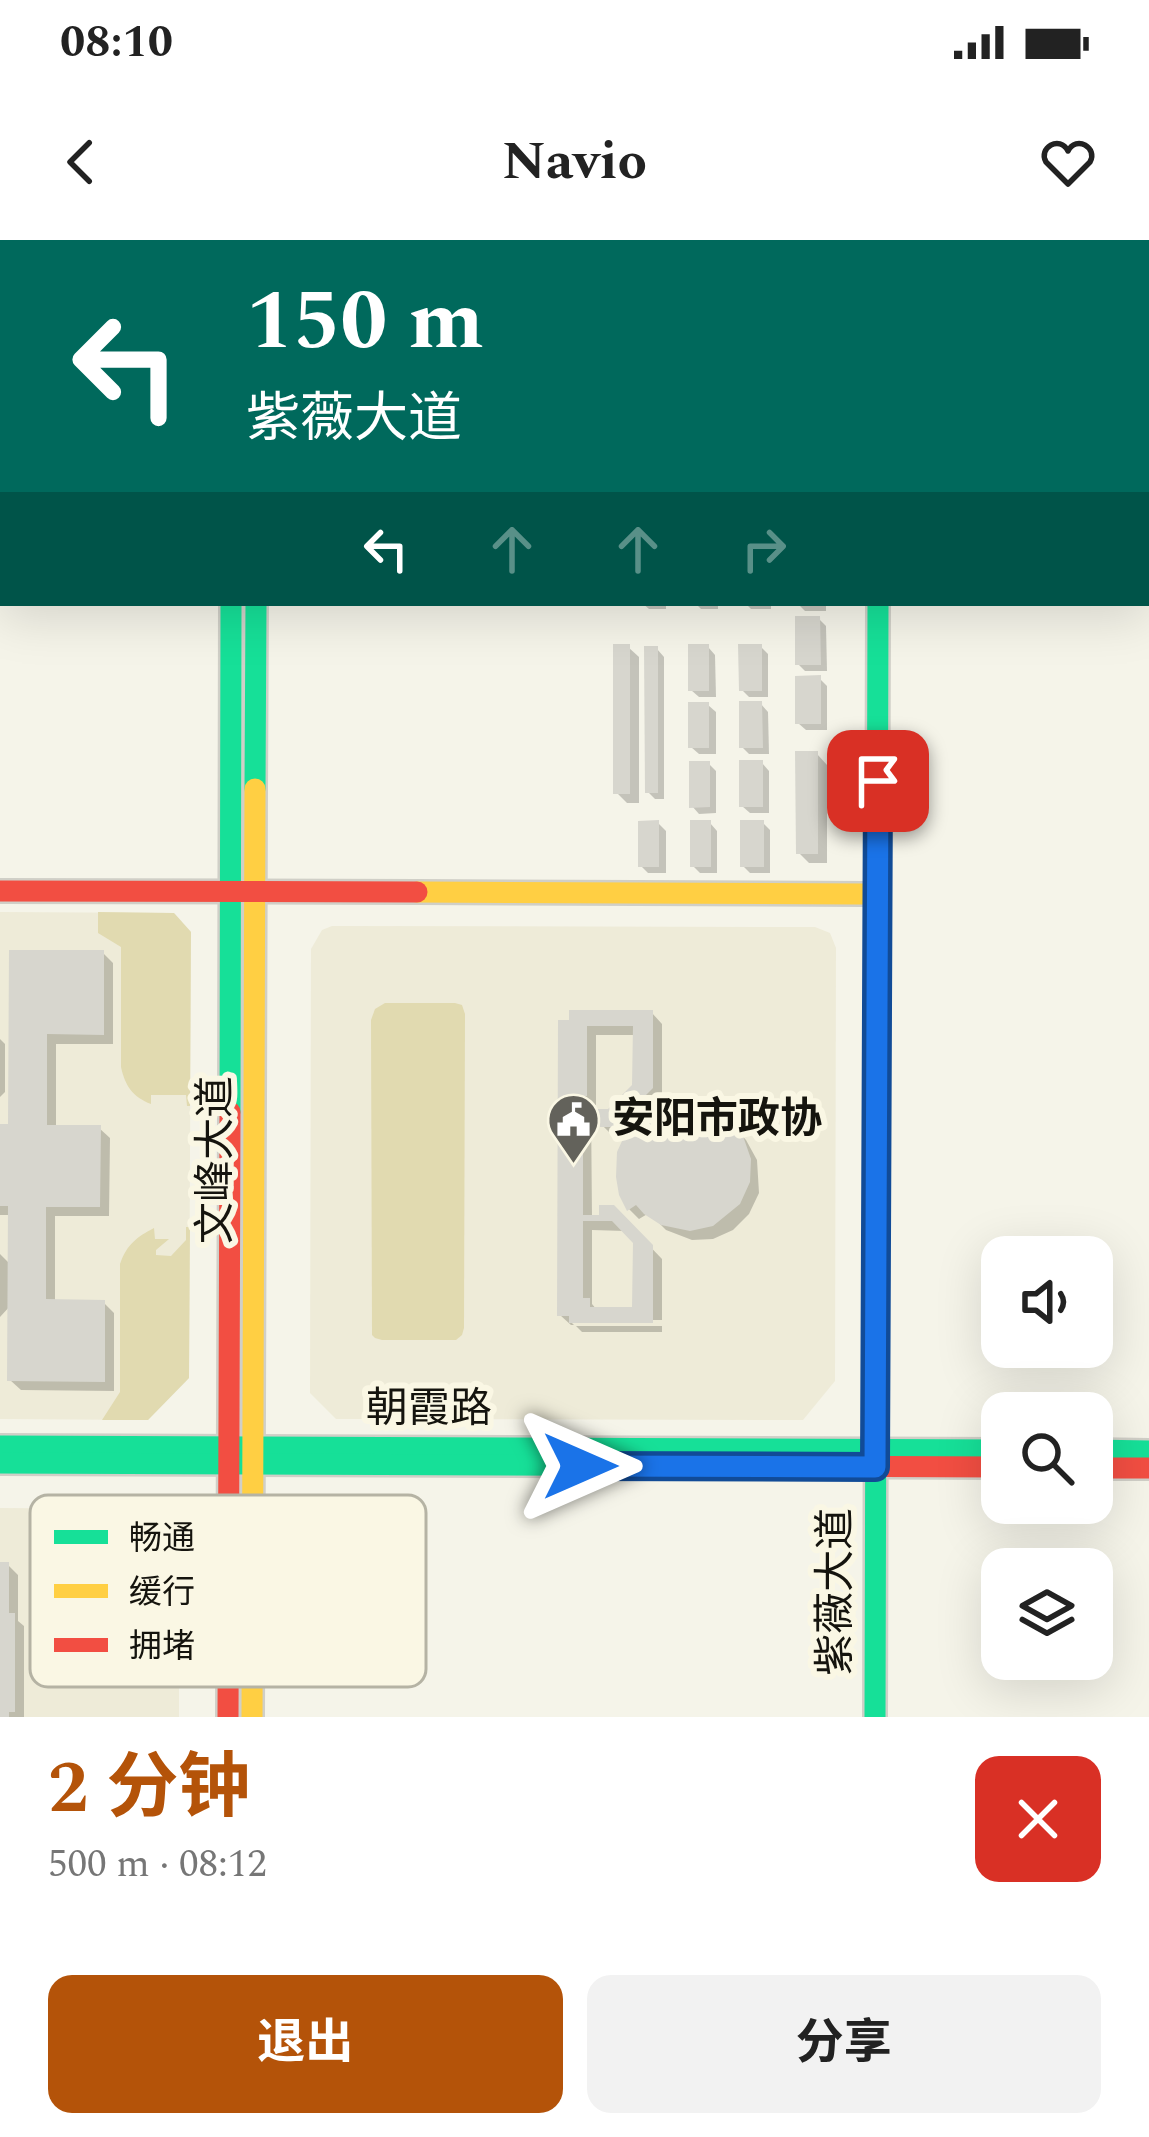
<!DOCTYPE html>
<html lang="zh">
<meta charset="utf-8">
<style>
body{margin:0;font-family:Spectral,"Noto Sans SC",serif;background:#f2f2f2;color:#222;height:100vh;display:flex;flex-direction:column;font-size:45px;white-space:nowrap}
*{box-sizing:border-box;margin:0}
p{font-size:39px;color:#767676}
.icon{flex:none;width:66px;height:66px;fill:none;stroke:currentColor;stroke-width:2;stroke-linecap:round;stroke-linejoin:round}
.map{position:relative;height:1477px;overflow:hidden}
.drawer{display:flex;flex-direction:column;background:#fff;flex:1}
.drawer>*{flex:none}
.guide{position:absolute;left:0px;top:0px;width:1149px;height:366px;box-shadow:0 12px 48px #0002;background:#00695c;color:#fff;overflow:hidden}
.tools{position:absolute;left:981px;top:996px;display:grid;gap:24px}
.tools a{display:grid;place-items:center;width:132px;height:132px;border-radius:24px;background:#fff;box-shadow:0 12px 48px #0002;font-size:60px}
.pin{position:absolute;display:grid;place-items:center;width:102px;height:102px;color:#fff;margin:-51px;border-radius:24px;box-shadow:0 6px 18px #0006}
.me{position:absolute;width:132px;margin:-66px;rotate:90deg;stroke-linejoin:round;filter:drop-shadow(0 0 9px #0008)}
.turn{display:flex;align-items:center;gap:42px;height:252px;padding:0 48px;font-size:54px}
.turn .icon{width:156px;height:156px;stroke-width:2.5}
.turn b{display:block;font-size:84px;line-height:102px}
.lanes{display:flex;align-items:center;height:114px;padding:0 48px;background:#0003;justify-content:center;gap:60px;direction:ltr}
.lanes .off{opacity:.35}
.round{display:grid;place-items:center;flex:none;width:126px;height:126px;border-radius:24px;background:#f2f2f2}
.head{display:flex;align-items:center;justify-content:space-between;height:204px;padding:0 48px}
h1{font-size:72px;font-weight:700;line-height:90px;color:#b45309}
.cta{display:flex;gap:24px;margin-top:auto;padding:24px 48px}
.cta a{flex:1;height:138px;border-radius:24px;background:#b45309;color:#fff;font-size:48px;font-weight:700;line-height:138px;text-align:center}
.cta a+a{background:#f2f2f2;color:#222}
.status{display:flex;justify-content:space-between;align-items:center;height:84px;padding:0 60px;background:#fff;direction:ltr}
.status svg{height:33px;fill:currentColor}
header{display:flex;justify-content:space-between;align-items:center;height:156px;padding:0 48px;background:#fff;font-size:54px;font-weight:700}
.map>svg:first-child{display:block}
</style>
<div class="status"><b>08:10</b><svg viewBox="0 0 49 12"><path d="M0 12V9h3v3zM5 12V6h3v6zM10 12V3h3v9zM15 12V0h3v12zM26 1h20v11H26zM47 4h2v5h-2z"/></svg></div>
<header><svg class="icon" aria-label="back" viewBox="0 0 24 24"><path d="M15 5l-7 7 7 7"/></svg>Navio<svg class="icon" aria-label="heart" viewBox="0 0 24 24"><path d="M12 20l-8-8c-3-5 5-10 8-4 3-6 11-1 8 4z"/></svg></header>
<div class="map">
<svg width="1149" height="1477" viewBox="0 0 1149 1477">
<rect width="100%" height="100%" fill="#f5f4e9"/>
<g fill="#eeebd8">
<polygon points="0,672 174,673 191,692 189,1138 148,1180 0,1179"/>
<polygon points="332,686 815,687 830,693 836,708 835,1141 803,1180 336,1179 310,1153 311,709 322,690"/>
<polygon points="0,1268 156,1269 179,1293 179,1477 0,1477"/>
</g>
<g fill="#e1dab0">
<polygon points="0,0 199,0 199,3 3,3 3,149 0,149"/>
<polygon points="906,0 1149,0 1149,184 1146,183 1146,3 906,3"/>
<path d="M 98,672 L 174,673 L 191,692 L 190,866 L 187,866 L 186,855 L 151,855 L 151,864 C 133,857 125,846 121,827 L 121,707 L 98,693 Z"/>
<polygon points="385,763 455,763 462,765 465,774 464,1088 462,1095 456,1100 382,1100 375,1098 372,1095 371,780 375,769"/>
<path d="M 186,987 L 190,987 L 189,1138 L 148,1180 L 102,1180 L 120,1152 L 120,1024 C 127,1004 137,997 154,988 L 155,999 L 169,999 L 156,1010 L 156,1015 L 171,1016 L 186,1000 Z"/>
</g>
<g fill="#0003" fill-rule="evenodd">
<polygon points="642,363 666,363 666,369 649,369"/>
<polygon points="695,363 718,363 718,369 701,369"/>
<polygon points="745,363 771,363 771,369 751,369"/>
<polygon points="826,363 826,371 805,371 798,364"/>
<polygon points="819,379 826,386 827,431 805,431 798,424"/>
<polygon points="628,407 639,417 639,563 627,563 616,552"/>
<polygon points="708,407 715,415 716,457 699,457 691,450"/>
<polygon points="761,407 768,414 768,457 749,457 742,450"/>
<polygon points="657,409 664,417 664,559 655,559 648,552"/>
<polygon points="819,438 827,446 827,490 806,490 798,483"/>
<polygon points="761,464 768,472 769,514 749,514 742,507"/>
<polygon points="708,465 716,472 716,514 699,514 691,507"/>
<polygon points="817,514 827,525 827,623 809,623 799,613"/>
<polygon points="762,523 769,531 769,573 750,573 742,566"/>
<polygon points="709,524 716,531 716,573 699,574 692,566"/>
<polygon points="658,583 666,591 666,633 648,633 641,626"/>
<polygon points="710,583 717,591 717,633 700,633 693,626"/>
<polygon points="763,583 770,590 770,633 750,633 743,626"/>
<polygon points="12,713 103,713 113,723 113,804 56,804 56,888 99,888 110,898 109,976 55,976 55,1062 104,1063 114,1073 114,1151 21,1150 10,1140 11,1065 0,1077 0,1014 11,1025 11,975 0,975 0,887 11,887"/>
<path d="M 652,773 L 662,784 L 662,859 L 627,894 L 633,898 L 735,888 L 746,900 L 757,920 L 759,953 L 749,974 L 733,990 L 713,999 L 692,1000 L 666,990 L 649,973 L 639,979 L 629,969 L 628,896 L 613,896 L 603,886 L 609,872 L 635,846 L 636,795 L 596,795 L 596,865 L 591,865 L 592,978 L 602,978 L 613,968 L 662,1019 L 662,1080 L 569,1080 L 574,1085 L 571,1085 L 560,1075 L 561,783 ZM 592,990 L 625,991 L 636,1001 L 635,1070 L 597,1070 L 592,1064 Z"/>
<polygon points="0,799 5,804 5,852 0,857"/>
<polygon points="576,1086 662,1086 662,1092 582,1092"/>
<polygon points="0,1325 8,1325 18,1335 18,1381 24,1386 24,1477 0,1477"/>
</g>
<g fill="#d7d6ce" fill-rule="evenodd">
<polygon points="795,376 820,376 821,425 795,425"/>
<rect x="613" y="404" width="17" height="150"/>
<rect x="688" y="404" width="21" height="47"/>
<polygon points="738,404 762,404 762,451 739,451"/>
<polygon points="644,406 658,406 658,553 645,553"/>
<polygon points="821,435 821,484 795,484 795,436"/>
<polygon points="739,461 762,461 763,508 739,508"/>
<rect x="688" y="462" width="21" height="46"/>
<polygon points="795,511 818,511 818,614 796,614"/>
<rect x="739" y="520" width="24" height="47"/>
<polygon points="689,521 710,521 710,567 689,568"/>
<polygon points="659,580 659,627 638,627 638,581"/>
<rect x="690" y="580" width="21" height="47"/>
<rect x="740" y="580" width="24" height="47"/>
<polygon points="9,710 104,710 104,795 47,794 47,885 101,885 100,967 46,967 46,1059 105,1060 105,1142 7,1141 8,966 0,966 0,884 8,884"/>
<path d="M 569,770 L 653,770 L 653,848 L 614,887 L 600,887 L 600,875 L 583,875 L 583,975 L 599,975 L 599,965 L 614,965 L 653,1005 L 653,1083 L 569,1083 L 569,1076 L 557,1076 L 558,780 L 569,780 ZM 587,786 L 633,786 L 632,845 L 608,869 L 582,869 L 582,856 L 587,856 ZM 583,981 L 612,981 L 633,1003 L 632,1067 L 590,1067 L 590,1058 L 583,1058 Z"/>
<polygon points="685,863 708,866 728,878 743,896 751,919 750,942 740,964 713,986 690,991 661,985 644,974 636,965 627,971 619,955 616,937 617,912 627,890 633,894 652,874 673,865"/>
<polygon points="0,1322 9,1322 9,1373 15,1373 15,1472 9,1472 9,1477 0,1477"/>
</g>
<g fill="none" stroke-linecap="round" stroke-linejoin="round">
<defs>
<g id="street">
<polyline points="1097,0 1101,3"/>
<polyline points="1146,39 1149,41"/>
<polyline points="0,166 3,166"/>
<polyline points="1146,259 1149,260"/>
</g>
<g id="fast">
<polyline points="232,0 232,3"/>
<polyline points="0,186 3,186"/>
<polyline points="1146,238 1149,239"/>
<polyline points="255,549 256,363"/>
<polyline points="230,872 231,363"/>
<polyline points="0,1206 1002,1210"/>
<polyline points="1092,1210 1149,1211"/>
<polyline points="0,1223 769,1226"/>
<polyline points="875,1477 878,363"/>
</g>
<g id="slow">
<polyline points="864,3 865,0"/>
<polyline points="1146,221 1149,221"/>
<polyline points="417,652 863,654"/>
<polyline points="252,1477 255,549"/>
</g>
<g id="jam">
<polyline points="257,0 257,3"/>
<polyline points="0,203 3,203"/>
<polyline points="0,651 417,652"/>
<polyline points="769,1226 1002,1227"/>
<polyline points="1092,1228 1149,1228"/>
<polyline points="228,1477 230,872"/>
</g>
</defs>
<use href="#street" stroke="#d0cfc7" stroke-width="20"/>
<use href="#fast" stroke="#d0cfc7" stroke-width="26"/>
<use href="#slow" stroke="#d0cfc7" stroke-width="26"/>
<use href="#jam" stroke="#d0cfc7" stroke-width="26"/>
<use href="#street" stroke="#b7bec4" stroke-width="15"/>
<use href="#fast" stroke="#16e098" stroke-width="21"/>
<use href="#slow" stroke="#ffcf43" stroke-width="21"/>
<use href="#jam" stroke="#f24e42" stroke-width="21"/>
</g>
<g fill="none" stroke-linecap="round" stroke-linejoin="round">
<defs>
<polyline id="route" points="580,1226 875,1227 878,541"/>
</defs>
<use href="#route" stroke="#114b97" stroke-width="30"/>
<use href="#route" stroke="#1a73e8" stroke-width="21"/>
</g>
<defs>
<symbol id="civic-pin" viewBox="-11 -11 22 30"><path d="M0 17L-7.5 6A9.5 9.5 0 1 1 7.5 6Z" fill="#63625b" stroke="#faf7e4"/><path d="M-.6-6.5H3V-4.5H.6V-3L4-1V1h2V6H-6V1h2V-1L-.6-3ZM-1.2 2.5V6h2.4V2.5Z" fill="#fff"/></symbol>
</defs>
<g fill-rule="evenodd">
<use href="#civic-pin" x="544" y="850" width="59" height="81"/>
</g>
<g text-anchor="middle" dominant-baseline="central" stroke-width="12" stroke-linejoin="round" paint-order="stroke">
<g font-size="42" font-weight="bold" fill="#15140e" stroke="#faf7e4" text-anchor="start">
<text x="612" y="879">安阳市政协</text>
</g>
<g font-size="42" fill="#15140e" stroke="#faf7e4">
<text transform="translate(216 920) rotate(-90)">文峰大道</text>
<text x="429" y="1169">朝霞路</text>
<text transform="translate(836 1352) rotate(-90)">紫薇大道</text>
</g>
</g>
<rect x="30" y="1255" width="396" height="192" rx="18" fill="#faf7e4" stroke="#b5b3a4" stroke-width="3"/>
<rect x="54" y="1290" width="54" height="14" fill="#16e098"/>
<rect x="54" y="1344" width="54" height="14" fill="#ffcf43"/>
<rect x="54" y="1398" width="54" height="14" fill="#f24e42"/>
<g font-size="33" fill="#15140e">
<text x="129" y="1309">畅通</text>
<text x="129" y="1363">缓行</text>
<text x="129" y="1417">拥堵</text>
</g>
</svg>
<div class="tools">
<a><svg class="icon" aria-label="sound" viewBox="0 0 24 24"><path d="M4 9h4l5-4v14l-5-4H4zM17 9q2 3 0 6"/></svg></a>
<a><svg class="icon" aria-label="search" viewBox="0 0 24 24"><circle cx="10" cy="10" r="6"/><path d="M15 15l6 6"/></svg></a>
<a><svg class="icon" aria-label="layers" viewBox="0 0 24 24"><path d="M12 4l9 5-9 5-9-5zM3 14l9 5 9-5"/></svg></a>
</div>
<div class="pin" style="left:878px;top:541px;background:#d93025"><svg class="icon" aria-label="arrive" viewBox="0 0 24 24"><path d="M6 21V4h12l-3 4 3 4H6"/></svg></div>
<svg class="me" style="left:580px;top:1226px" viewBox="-20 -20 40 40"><path d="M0-17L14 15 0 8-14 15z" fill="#1a73e8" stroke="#fff" stroke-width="4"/></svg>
<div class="guide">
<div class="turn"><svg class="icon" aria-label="left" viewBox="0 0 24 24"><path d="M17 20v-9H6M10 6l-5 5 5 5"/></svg><div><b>150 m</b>紫薇大道</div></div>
<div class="lanes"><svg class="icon" aria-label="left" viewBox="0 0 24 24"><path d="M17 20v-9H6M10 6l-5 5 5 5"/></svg><svg class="icon off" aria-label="ahead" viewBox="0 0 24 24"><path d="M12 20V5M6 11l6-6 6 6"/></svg><svg class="icon off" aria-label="ahead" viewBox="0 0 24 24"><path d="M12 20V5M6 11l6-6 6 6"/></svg><svg class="icon off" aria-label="right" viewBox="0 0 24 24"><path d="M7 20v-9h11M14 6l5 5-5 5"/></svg></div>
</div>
</div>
<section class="drawer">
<div class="head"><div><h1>2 分钟</h1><p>500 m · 08:12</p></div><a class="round" style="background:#d93025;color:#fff"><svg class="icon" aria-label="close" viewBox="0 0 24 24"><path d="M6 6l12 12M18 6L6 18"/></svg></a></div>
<div class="cta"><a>退出</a><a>分享</a></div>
</section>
